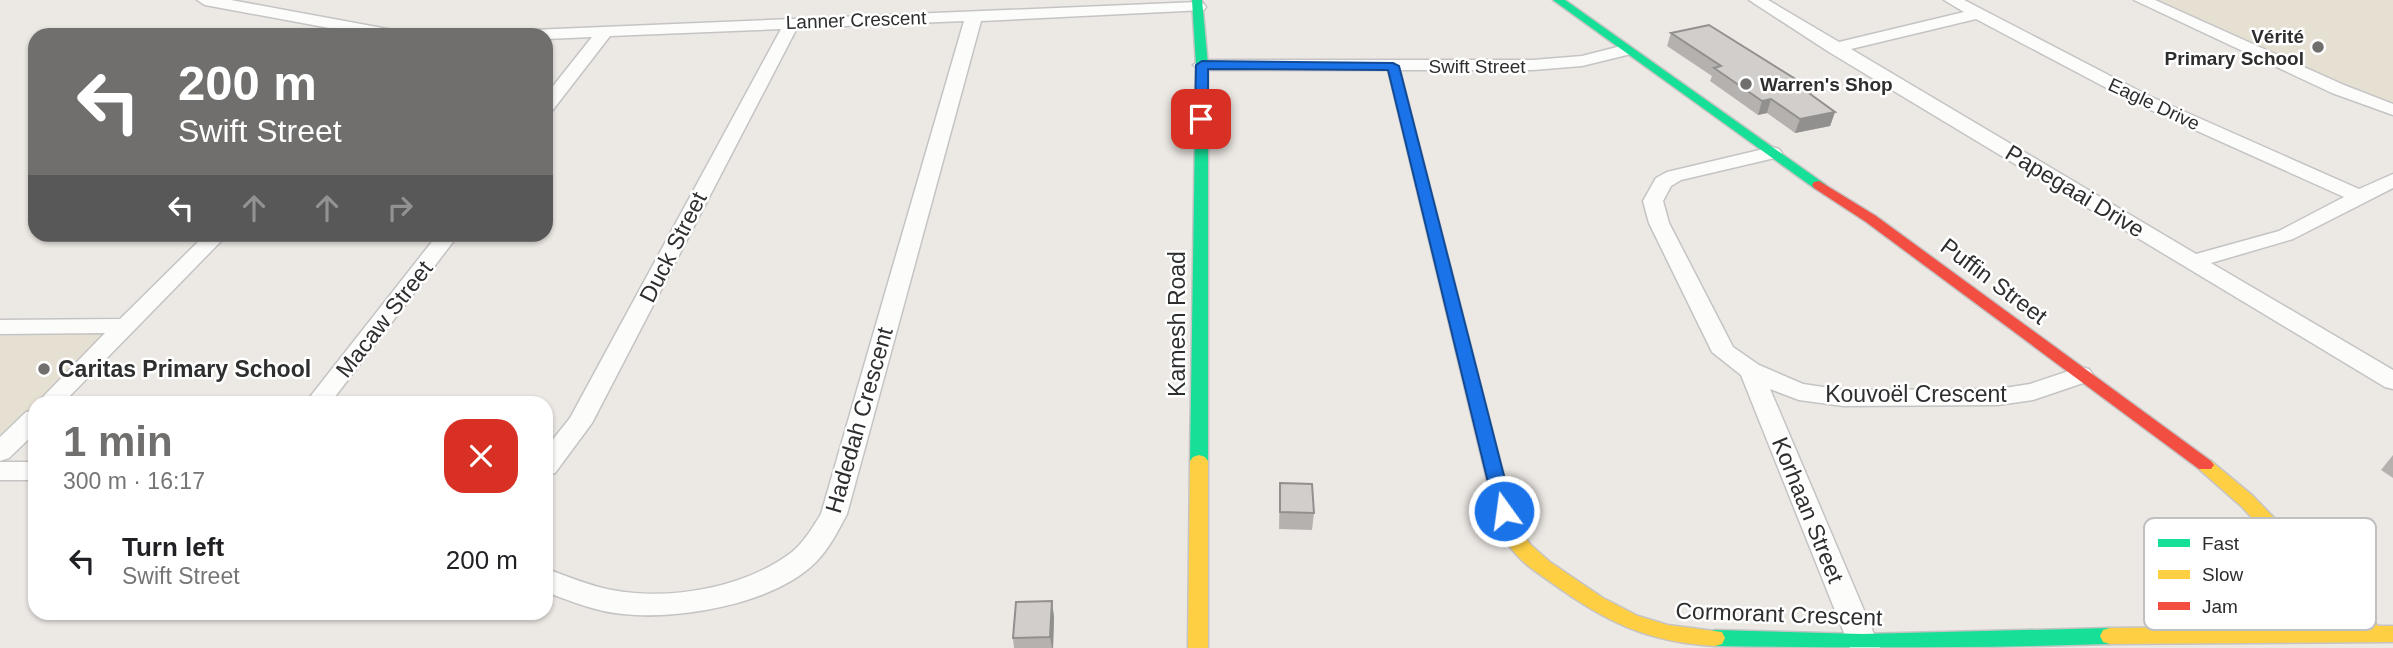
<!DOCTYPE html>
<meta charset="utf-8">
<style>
body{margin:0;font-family:Helvetica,sans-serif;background:#f6f6f6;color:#202124;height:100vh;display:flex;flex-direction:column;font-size:26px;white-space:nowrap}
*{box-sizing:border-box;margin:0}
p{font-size:23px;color:#757577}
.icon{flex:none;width:38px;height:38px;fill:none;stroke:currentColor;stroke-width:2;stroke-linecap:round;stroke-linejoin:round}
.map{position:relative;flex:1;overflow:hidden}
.drawer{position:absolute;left:28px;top:396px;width:525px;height:224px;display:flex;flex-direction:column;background:#fff;border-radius:21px;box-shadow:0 2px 5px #0004}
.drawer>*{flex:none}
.guide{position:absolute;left:28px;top:28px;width:525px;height:214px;border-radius:21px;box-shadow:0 2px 5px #0004;background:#706f6e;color:#fff;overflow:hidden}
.pin{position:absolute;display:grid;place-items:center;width:60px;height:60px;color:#fff;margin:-30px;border-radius:14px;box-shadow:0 4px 10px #0006}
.me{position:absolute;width:77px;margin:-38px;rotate:346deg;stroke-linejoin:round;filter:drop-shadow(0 0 5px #0008)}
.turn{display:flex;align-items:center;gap:24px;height:147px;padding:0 35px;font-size:32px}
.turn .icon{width:91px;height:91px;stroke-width:2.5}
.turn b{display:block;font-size:49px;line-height:60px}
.lanes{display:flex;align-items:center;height:66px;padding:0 35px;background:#0003;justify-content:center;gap:35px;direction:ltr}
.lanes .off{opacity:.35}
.round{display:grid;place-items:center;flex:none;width:74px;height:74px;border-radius:21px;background:#f6f6f6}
.summary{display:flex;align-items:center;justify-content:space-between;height:119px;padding:0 35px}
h1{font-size:42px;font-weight:600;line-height:52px;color:#706f6e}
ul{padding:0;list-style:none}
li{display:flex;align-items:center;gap:21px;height:91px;padding:0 35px}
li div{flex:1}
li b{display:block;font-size:26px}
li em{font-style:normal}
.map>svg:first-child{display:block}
</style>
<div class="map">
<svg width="2393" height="648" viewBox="0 0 2393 648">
<rect width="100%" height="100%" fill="#ece8e4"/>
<g fill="#e6e0d3">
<polygon points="2140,0 2393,0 2393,113"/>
<polygon points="127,329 56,402 35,402 35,424 0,461 0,336"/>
</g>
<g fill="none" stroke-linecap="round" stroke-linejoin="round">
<defs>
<g id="street">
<polygon points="197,0 231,0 393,30 401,35 367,35 205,5"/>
<path d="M 1749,0 L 1768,0 L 1839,42 L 1964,12 L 1944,0 L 1964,0 L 2147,95 L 2359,189 L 2393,174 L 2393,188 L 2293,239 L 2211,263 L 2393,370 L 2393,389 L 2385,387 L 1829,52 ZM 1976,19 L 2135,103 L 2344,197 L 2279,231 L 2196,254 L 1851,49 Z"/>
<polygon points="2134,0 2155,0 2344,85 2393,104 2393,115 2332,93"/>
<path d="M 1198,2 L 1204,4 L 1206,7 L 1204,10 L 981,21 L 847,514 C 838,531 829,549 815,563 C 773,604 680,620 623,614 C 597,612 571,601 546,592 L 546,569 C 568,576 589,586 612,590 C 669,601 745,588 792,552 C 804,542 813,527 821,514 L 964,21 L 797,28 L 592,423 L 555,473 L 546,475 L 546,448 L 570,418 L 781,29 L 610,36 L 552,111 L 546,112 L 546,95 L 592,37 L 546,39 L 546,35 L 506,35 L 508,31 Z"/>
<polygon points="1625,45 1633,50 1631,54 1582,66 1533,70 1202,70 1193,65 1202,60 1533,60 1582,56"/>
<polygon points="1772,147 1779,149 1782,153 1779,157 1681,180 1671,186 1663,201 1669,223 1733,347 1759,365 1803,384 1843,390 1998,389 2030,384 2081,367 2089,369 2093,375 2089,381 2033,400 1998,405 1843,406 1799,400 1770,389 1880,648 1850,648 1741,375 1712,352 1649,223 1643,201 1656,178 1667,172"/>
<polygon points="206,234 228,234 64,402 38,402 105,333 0,334 0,320 120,319"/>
<polygon points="438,234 459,234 331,402 306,402"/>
<polygon points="35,410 35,433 9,458 0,461 0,437 26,412"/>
<rect x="0" y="462" width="35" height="18"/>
</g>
<g id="fast">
<polygon points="1192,0 1202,0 1208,65 1208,461 1205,465 1193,465 1190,461 1196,65"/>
<polygon points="1553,0 1565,0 1826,185 1819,189 1814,188"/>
<path d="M 2110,628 L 2117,630 L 2120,636 L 2117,642 L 2110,644 C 1978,648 1847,648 1715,646 L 1708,644 L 1705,638 L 1708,632 L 1715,630 L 1862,634 Z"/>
</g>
<g id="slow">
<polygon points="1199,455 1205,457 1208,461 1208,648 1188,648 1190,461 1193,457"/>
<polygon points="2205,459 2211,461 2253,496 2378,626 2393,626 2393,642 2110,644 2103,642 2100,636 2103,630 2110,628 2353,626 2241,506 2199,469 2196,465 2199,461"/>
<path d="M 1494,466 L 1500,467 L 1503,472 L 1518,529 L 1531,545 L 1550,562 L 1603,598 L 1638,616 L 1668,625 L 1722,632 L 1725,638 L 1722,644 L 1715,646 C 1647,642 1606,622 1552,583 C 1536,572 1519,561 1508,544 C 1494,522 1491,497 1485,472 L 1488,467 Z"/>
</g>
<g id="jam">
<polygon points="1393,62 1399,66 1503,472 1500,477 1488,477 1485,472 1387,66"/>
<polygon points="1819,181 1876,216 2211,461 2214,465 2211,469 2199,469 1866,222 1814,188 1812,185 1814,182"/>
</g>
</defs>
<use href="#street" stroke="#c5c4c5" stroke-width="3"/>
<use href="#fast" stroke="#c5c4c5" stroke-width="3"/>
<use href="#slow" stroke="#c5c4c5" stroke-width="3"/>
<use href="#jam" stroke="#c5c4c5" stroke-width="3"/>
<use href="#street" fill="#fcfcfb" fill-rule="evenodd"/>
<use href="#fast" fill="#16e098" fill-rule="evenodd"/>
<use href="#slow" fill="#ffcf43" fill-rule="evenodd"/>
<use href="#jam" fill="#f24e42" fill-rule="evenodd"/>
</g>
<g fill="#b4b1af">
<polygon points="1671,33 1813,90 1811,95 1835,112 1830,126 1795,133 1767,113 1758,115 1710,81 1712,76 1667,46"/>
<polygon points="2393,455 2393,478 2381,470"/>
<polygon points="1280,483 1314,513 1312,530 1279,529"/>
<polygon points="1052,601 1054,618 1053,648 1014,648 1013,638"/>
</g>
<g fill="#92908e">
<polygon points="1771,99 1767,113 1758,115 1762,101"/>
<polygon points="1835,112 1830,126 1795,133 1800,119"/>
<polygon points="1052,601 1054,618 1053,648 1052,648 1050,637"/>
</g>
<g fill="#d1cecb" stroke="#92908e" stroke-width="2">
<polygon points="1709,25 1813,90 1806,91 1835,112 1800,119 1771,99 1762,101 1714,68 1721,66 1671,33"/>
<polygon points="1280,483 1312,484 1314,513 1280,512"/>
<polygon points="1052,601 1050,637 1013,638 1016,602"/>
</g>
<polygon fill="#1a73e8" stroke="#114b97" stroke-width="2" points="1202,61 1393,63 1399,66 1513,511 1511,516 1497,516 1495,511 1388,70 1208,69 1208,119 1201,123 1195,119 1196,65"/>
<g fill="#706f6e" stroke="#fff" stroke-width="2.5">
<circle cx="2318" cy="47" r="7"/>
<circle cx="1746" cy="84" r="7"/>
<circle cx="44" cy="369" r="7"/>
</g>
<g text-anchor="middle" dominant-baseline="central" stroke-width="5" stroke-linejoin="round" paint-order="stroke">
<g font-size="19" fill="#2e2e2e" stroke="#fff">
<text transform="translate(856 20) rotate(-2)">Lanner Crescent</text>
<text x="1477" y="66">Swift Street</text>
<text transform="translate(2154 104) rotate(25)">Eagle Drive</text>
</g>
<g font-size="19" font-weight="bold" fill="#2e2e2e" stroke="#fff" text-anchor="end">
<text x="2304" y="36">Vérité<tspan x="2304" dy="22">Primary School</tspan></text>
<text x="1760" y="84" text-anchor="start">Warren's Shop</text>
</g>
<g font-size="23" fill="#2e2e2e" stroke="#fff">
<text transform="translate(2075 191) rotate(31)">Papegaai Drive</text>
<text transform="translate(673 247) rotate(-63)">Duck Street</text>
<text transform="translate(1994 281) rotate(37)">Puffin Street</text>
<text transform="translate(384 319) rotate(-52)">Macaw Street</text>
<text transform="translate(1177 324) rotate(-90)">Kamesh Road</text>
<text x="1916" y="394">Kouvoël Crescent</text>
<text transform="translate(859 420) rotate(-74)">Hadedah Crescent</text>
<text transform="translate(1808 510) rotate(68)">Korhaan Street</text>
<text transform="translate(1779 614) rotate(2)">Cormorant Crescent</text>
</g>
<g font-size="23" font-weight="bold" fill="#2e2e2e" stroke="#fff" text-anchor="start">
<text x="58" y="369">Caritas Primary School</text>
</g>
</g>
<rect x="2144" y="518" width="232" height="112" rx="10" fill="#fff" stroke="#c0c0c0" stroke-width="2"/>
<rect x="2158" y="539" width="32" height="8" fill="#16e098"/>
<rect x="2158" y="570" width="32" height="9" fill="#ffcf43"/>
<rect x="2158" y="602" width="32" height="8" fill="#f24e42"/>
<g font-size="19" fill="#2e2e2e">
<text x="2202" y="550">Fast</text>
<text x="2202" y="581">Slow</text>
<text x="2202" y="613">Jam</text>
</g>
</svg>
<div class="pin" style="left:1201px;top:119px;background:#d93025"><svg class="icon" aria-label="arrive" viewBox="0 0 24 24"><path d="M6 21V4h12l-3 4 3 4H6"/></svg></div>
<svg class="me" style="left:1504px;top:511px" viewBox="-20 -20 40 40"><circle r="17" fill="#1a73e8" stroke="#fff" stroke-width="3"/><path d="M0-11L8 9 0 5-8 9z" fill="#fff"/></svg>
<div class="guide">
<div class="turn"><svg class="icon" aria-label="left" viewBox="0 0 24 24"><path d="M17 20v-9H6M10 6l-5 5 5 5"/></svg><div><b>200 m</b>Swift Street</div></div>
<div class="lanes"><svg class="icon" aria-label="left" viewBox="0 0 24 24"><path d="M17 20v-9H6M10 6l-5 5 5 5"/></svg><svg class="icon off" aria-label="ahead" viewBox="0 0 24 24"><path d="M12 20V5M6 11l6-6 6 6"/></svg><svg class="icon off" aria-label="ahead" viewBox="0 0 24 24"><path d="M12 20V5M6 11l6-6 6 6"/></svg><svg class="icon off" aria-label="right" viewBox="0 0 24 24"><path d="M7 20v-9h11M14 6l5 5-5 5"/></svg></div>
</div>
<section class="drawer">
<div class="summary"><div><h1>1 min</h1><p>300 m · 16:17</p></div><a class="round" style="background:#d93025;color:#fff"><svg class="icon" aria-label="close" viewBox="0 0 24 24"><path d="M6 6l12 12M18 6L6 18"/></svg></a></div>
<ul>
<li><svg class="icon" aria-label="left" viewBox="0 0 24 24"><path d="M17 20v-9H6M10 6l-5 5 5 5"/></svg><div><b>Turn left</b><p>Swift Street</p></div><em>200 m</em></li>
</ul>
</section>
</div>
